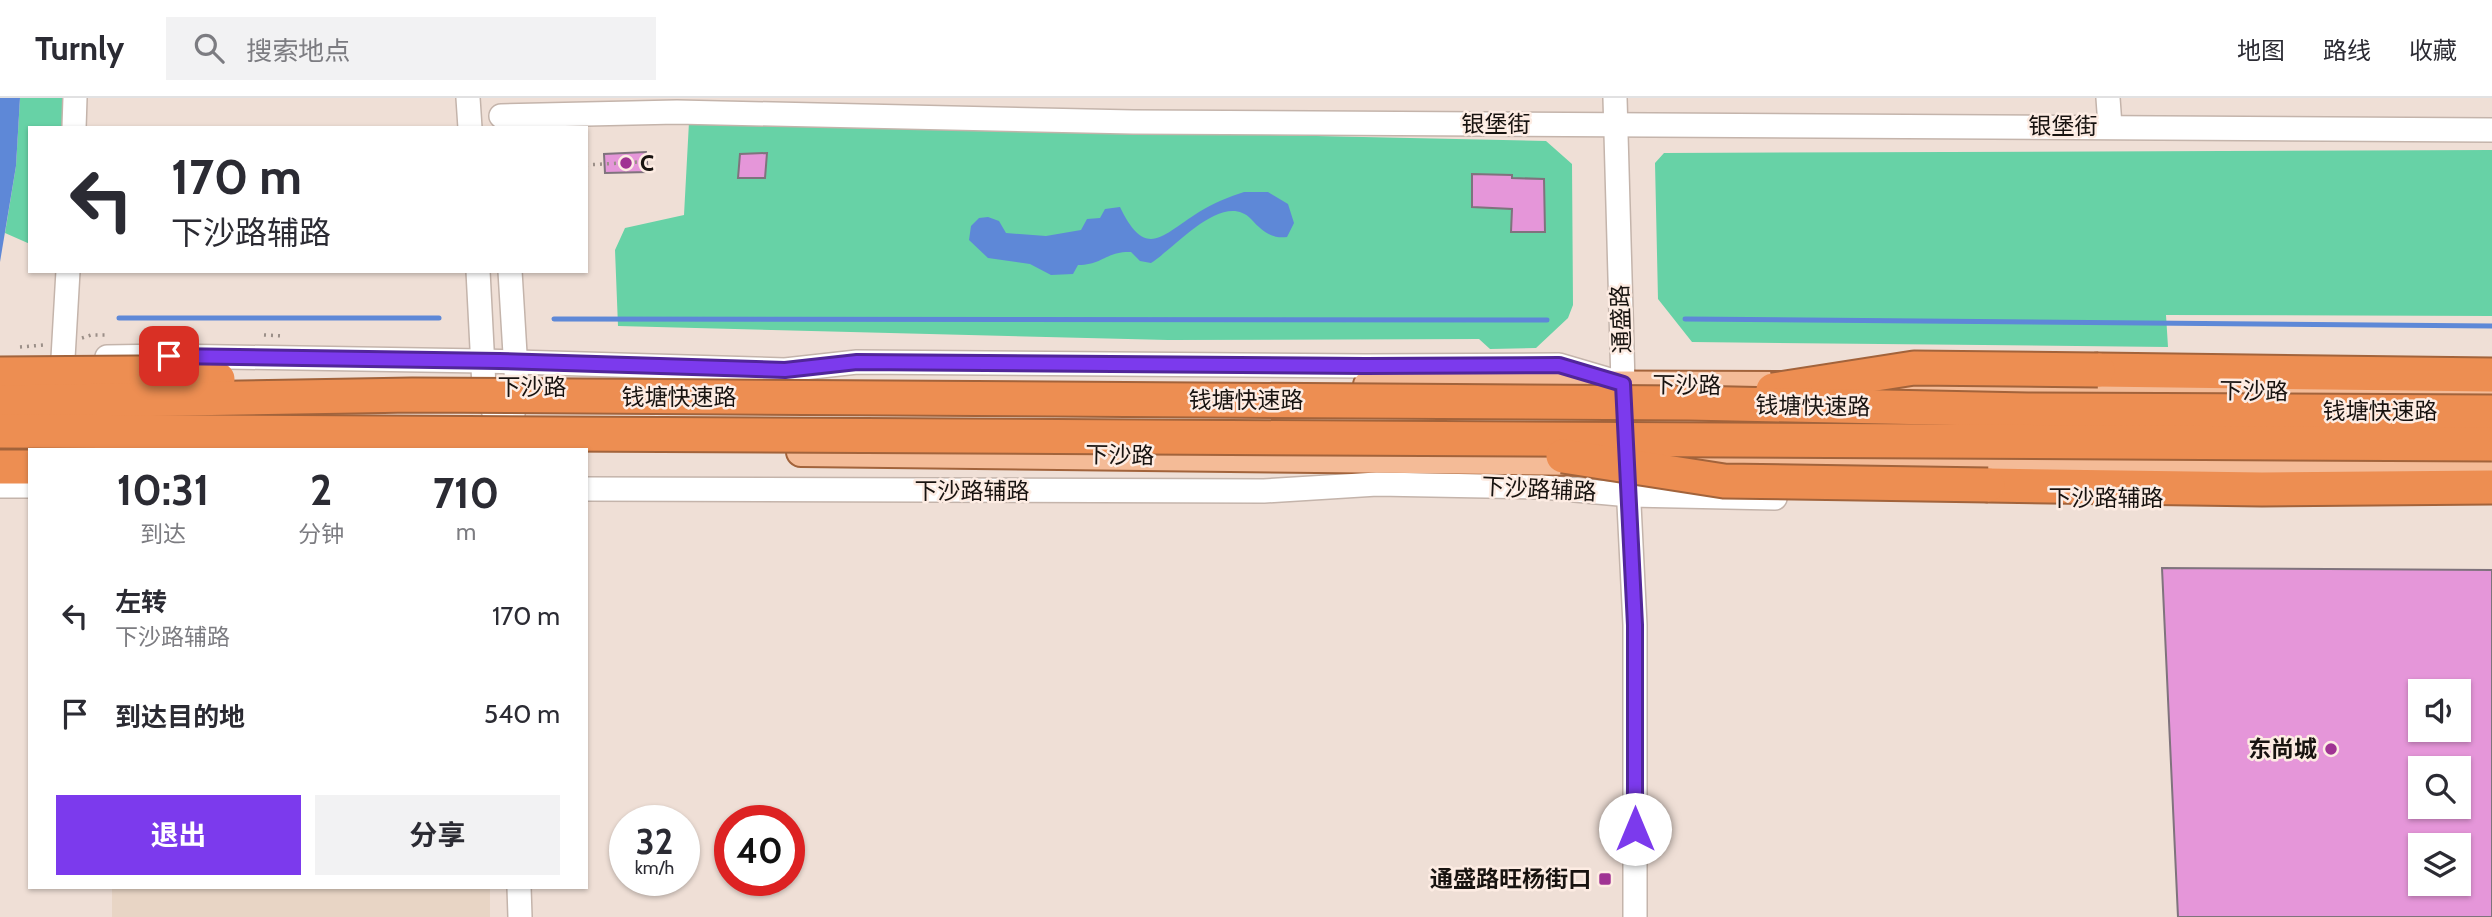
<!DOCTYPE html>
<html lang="zh">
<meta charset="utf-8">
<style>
body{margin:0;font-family:Cabin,"Noto Sans SC",sans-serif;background:#f2f2f3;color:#2b2b33;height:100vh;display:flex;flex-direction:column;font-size:26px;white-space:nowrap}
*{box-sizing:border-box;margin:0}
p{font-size:23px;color:#7c7c81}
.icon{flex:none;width:38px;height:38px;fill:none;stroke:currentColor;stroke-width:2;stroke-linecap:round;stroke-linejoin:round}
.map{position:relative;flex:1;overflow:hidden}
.panel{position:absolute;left:28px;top:350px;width:560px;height:441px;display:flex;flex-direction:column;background:#fff;border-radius:0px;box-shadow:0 2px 5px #0004}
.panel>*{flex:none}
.banner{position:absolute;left:28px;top:28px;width:560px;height:147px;border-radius:0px;box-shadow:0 2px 5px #0004;background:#fff;color:#2b2b33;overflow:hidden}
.controls{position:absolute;left:2408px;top:581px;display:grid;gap:14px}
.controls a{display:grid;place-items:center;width:63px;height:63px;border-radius:0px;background:#fff;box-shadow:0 2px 5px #0004;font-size:35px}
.speed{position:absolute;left:609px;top:707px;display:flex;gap:14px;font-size:35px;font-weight:700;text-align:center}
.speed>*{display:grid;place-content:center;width:91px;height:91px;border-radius:50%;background:#fff;box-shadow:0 2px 5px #0004;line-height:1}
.speed small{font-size:18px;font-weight:400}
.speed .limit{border:10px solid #d22;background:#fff;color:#111}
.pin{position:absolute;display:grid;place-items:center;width:60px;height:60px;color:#fff;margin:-30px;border-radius:14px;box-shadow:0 4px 10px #0006}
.me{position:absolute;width:77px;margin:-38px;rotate:0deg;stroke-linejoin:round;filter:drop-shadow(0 0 5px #0008)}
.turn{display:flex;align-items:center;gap:24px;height:147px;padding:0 28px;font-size:32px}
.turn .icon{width:91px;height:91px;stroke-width:2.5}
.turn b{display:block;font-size:49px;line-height:60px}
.eta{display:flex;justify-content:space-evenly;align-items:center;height:119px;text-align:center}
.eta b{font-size:42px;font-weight:700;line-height:49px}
.cta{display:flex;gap:14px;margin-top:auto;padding:14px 28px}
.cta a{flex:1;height:80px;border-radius:0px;background:#7c3aed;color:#fff;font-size:28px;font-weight:700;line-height:80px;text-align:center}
.cta a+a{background:#f2f2f3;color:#2b2b33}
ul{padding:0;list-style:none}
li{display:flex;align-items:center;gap:21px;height:98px;padding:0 28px}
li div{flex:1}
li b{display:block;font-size:26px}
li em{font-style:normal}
header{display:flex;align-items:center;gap:42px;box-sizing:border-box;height:98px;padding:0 35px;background:#fff;border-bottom:2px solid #e1e1e2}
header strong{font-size:33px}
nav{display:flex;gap:38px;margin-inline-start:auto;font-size:24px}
.search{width:490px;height:63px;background:#f2f2f3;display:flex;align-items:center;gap:18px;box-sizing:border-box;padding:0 24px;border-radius:0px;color:#7c7c81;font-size:26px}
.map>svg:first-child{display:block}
</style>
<header>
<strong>Turnly</strong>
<div class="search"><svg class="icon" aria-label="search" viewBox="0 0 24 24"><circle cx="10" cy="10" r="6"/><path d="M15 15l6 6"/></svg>搜索地点</div>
<nav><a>地图</a><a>路线</a><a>收藏</a></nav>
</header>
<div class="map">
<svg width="2492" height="819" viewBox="0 0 2492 819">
<rect width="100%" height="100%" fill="#efdfd6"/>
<rect fill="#e8d5c5" x="112" y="789" width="378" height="30"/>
<g fill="#67d2a6">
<polygon points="20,0 66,0 65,30 30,30 30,146 5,135 16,68"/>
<polygon points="689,24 1546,43 1572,66 1573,207 1568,220 1536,250 1490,251 1479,241 1168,242 618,228 615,152 625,130 684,117"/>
<polygon points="2492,52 2492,218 2166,217 2168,249 1692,244 1658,201 1655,65 1664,55"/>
</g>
<g fill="#5e88d7">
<polygon points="0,0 20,0 16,68 0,164"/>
<path d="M 1244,94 L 1268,94 L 1288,106 L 1294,125 L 1287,139 C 1271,141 1262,133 1251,121 C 1223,92 1175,150 1151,165 L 1140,163 L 1131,154 C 1106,153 1103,167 1078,167 L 1073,176 L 1051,177 L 1030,166 L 988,160 L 969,142 L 971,128 L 979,120 L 988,119 L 999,123 L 1006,135 L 1046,138 L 1081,132 L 1087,121 L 1100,120 L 1105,111 L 1120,109 C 1146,163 1162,137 1199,114 C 1214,105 1228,99 1244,94 Z"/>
</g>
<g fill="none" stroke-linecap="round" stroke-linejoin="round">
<g stroke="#5e88d7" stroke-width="5">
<polyline points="119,220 439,220"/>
<polyline points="554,221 1547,222"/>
<polyline points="1685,221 2492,228"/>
</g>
</g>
<g fill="#e596d9" stroke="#7f737d" stroke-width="2" fill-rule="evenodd">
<polygon points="646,54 648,74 605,75 604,56"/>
<polygon points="767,55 765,80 738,80 740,56"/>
<polygon points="1472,76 1512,77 1512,80 1544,81 1545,134 1511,134 1512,111 1472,109"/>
<path d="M 2162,470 L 2492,472 L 2492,819 L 2178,819 ZM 2420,593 L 2459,593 L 2459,632 L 2420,632 ZM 2420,670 L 2459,670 L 2459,709 L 2420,709 ZM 2420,747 L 2459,747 L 2459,786 L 2420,786 Z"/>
</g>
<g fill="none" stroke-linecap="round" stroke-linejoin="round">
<defs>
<g id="minor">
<polyline points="468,0 470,30"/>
<polyline points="1615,0 1623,286 1635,527 1635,819"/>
<polyline points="2108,0 2110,28"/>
<polyline points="501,18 677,14 1133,24 2492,32"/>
<polyline points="74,30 75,0"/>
<polyline points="478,173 484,289 507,347"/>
<polyline points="107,259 169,258 482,263 785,272 857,264 1365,268 1559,267 1610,282"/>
<polyline points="63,260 68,173"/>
<polyline points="508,349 517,289 510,173"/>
<polyline points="0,388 30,388"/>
<polyline points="586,391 1264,393 1377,386 1542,389 1630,397 1775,400"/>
<polyline points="519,789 520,819"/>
</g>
<g id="major">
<polyline points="1368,287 1796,288"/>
<polyline points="1861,289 2492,296"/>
<polyline points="801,354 1586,363"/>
<polyline points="1672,363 2492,371"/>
</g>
<g id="highway">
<polyline points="2098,272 2492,277"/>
<polyline points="0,369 30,369"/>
<polyline points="1988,387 2262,391 2492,389"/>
</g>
</defs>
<use href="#minor" stroke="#c4b4ab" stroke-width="26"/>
<use href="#major" stroke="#a2633b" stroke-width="32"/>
<use href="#highway" stroke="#a2633b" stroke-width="37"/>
<g stroke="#9b8f88" stroke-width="3.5" stroke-dasharray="2 5" stroke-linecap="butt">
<polyline points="586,67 639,64"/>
<polyline points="429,173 429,175"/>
<polyline points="264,237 284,238"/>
<polyline points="82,240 91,237 109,237"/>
<polyline points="20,249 44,247"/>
</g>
<use href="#minor" stroke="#fff" stroke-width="23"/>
<use href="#major" stroke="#f4bb97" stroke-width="28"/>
<use href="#highway" stroke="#ed8e52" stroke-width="33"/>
<defs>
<g id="highway-bridge">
<polyline points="0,276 137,275 218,281"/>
<polyline points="1773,292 1914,270 2098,272"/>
<polyline points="0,304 412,297 1689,305 2028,312 2492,314"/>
<polyline points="0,333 2492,346"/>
<polyline points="1563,358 1724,383 1988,387"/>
</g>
</defs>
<use href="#highway-bridge" stroke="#a2633b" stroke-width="37" stroke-linecap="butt"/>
<use href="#highway-bridge" stroke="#ed8e52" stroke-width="33"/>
</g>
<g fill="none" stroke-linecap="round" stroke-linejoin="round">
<defs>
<polyline id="route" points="169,258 499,263 785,272 857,264 1365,268 1559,267 1623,286 1635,527 1635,731"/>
</defs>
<use href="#route" stroke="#51269a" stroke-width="18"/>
<use href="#route" stroke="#7c3aed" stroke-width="12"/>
</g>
<g fill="#a03393" stroke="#fdece3" stroke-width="2.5">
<circle cx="626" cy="65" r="7"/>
<circle cx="2331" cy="651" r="7"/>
<rect x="1598" y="774" width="14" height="14" rx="3.5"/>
</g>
<g text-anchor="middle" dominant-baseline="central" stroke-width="5" stroke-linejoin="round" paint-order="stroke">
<g font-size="23" fill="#181310" stroke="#fdece3">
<text x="1496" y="26">银堡街</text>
<text x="2063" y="28">银堡街</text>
<text transform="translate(1621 221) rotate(-92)">通盛路</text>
<text transform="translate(1687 287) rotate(1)">下沙路</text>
<text x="532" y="289">下沙路</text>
<text transform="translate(2254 293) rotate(1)">下沙路</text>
<text x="679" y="299">钱塘快速路</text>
<text x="1246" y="302">钱塘快速路</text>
<text transform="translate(1813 308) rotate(1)">钱塘快速路</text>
<text x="2380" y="313">钱塘快速路</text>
<text transform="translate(1120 357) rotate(1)">下沙路</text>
<text transform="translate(1539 391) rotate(3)">下沙路辅路</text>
<text x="972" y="393">下沙路辅路</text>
<text x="2106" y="400">下沙路辅路</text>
</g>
<g font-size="23" font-weight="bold" fill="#181310" stroke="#fdece3" text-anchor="end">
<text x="640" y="65" text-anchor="start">C</text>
<text x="2317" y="651">东尚城</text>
<text x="1591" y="781">通盛路旺杨街口</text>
</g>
</g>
</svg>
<div class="controls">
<a><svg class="icon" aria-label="sound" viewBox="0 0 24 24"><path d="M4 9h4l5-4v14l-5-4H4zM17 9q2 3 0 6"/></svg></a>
<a><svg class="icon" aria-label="search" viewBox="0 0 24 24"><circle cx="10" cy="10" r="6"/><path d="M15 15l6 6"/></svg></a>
<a><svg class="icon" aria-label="layers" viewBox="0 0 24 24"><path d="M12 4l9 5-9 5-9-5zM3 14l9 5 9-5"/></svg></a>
</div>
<div class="speed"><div>32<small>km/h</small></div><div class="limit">40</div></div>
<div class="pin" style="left:169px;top:258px;background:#d93025"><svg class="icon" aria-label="arrive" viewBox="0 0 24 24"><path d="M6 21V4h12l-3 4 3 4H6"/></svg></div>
<svg class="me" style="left:1635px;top:731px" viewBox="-20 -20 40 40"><circle r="19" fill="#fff"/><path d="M0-13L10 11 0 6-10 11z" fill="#7c3aed"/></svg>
<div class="banner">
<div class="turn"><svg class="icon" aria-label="left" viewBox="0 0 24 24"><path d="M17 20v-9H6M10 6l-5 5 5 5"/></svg><div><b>170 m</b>下沙路辅路</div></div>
</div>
<section class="panel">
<div class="eta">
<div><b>10:31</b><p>到达</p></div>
<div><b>2</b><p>分钟</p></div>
<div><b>710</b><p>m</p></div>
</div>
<ul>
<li><svg class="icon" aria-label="left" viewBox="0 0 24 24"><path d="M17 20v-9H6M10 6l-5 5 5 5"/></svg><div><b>左转</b><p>下沙路辅路</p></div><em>170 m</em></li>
<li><svg class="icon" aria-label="arrive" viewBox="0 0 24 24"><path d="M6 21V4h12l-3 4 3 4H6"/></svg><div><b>到达目的地</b></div><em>540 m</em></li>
</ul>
<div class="cta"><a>退出</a><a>分享</a></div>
</section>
</div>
